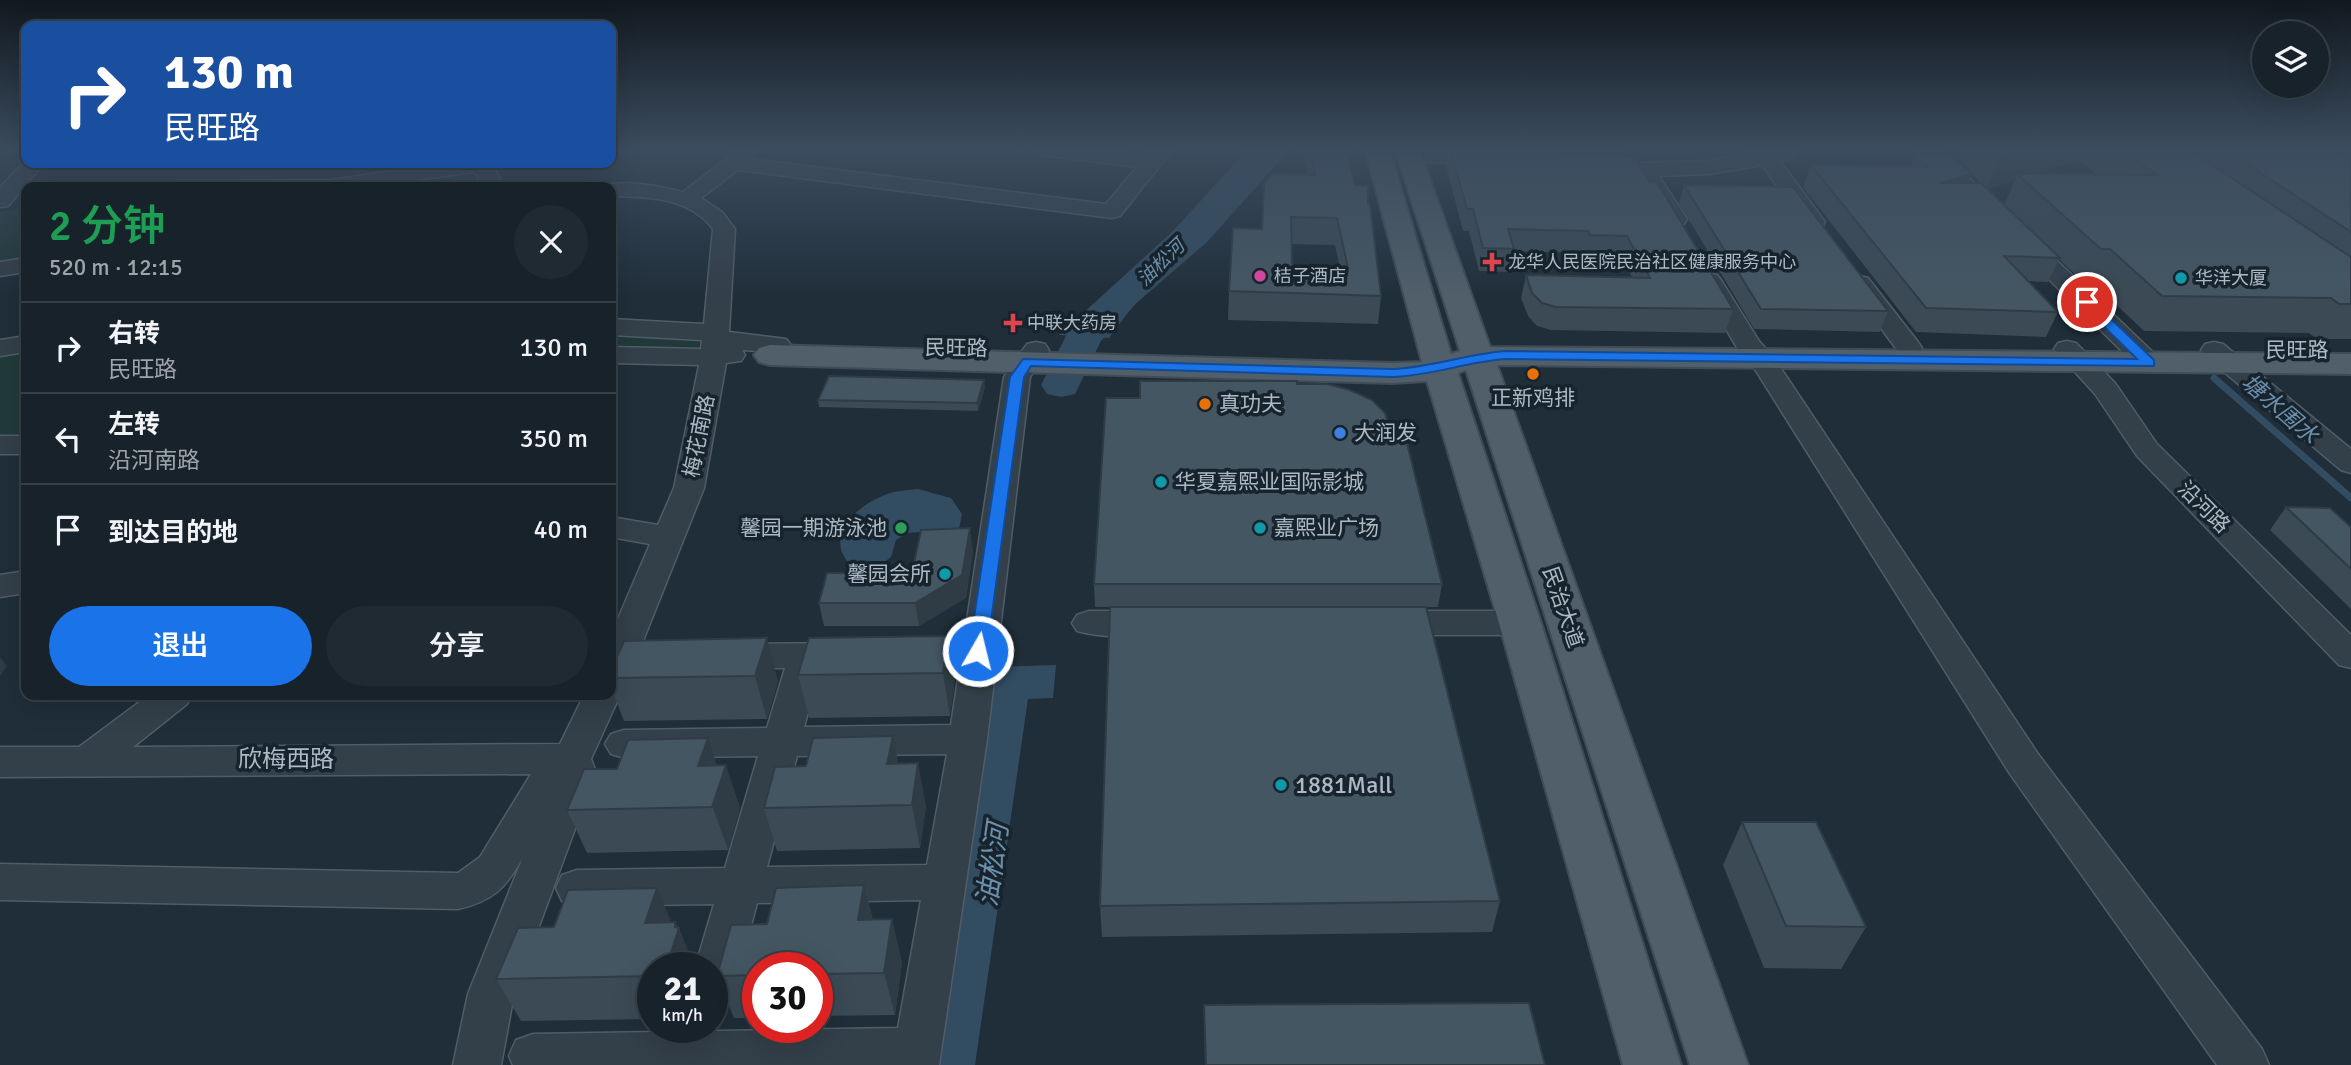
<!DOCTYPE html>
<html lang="zh">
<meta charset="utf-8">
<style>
body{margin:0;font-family:Signika,"Noto Sans SC",sans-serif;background:#202a33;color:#f1f3f6;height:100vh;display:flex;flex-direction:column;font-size:26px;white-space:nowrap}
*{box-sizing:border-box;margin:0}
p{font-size:23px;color:#9ea4a9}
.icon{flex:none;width:38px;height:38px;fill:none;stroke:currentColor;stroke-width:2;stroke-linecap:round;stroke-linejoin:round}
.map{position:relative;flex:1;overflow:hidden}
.side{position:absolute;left:21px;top:182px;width:595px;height:518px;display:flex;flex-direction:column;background:#17222b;border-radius:14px;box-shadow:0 7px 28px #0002,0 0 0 2px #363f47}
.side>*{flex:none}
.hud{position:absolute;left:21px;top:21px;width:595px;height:147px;border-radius:14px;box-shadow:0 7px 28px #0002,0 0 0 2px #363f47;background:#1a4fa0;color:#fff;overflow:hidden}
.buttons{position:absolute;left:2252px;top:21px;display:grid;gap:14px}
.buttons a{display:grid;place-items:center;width:77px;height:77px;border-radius:50%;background:#17222b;box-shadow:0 7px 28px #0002,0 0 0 2px #363f47;font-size:35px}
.speed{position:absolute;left:637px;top:952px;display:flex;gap:14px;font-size:35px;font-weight:700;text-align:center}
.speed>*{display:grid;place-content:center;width:91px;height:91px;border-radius:50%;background:#17222b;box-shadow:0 7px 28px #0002,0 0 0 2px #363f47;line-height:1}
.speed small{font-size:18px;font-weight:400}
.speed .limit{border:10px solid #d22;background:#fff;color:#111}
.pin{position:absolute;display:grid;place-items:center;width:60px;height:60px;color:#fff;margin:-30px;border:4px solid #fff;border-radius:50%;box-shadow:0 2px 7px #0007}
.me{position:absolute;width:77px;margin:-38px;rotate:8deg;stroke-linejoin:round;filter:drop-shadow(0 0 5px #0008)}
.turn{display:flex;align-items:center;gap:24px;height:147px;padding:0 28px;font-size:32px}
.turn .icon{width:91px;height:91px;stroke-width:2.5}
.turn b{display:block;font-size:49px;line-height:60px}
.round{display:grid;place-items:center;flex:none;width:74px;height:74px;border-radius:37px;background:#202a33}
.summary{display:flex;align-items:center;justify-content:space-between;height:119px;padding:0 28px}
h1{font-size:42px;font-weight:600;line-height:52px;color:#1e9e55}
.button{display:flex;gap:14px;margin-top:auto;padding:14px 28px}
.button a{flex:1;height:80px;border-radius:42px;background:#1a73e8;color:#fff;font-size:28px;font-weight:600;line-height:80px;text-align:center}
.button a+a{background:#202a33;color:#f1f3f6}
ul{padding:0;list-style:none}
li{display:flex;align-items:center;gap:21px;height:91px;padding:0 28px;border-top:2px solid #363f47}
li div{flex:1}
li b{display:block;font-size:26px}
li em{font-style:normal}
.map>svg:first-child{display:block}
</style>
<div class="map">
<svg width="2351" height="1065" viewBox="0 0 2351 1065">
<rect width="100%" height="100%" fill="#1f2e39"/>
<g fill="#213a39">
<polygon points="471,169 481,173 482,187 350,187"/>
<polygon points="26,207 26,260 0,265 0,212"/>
<polygon points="611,330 684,332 700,336 703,344 691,351 681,352 611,350"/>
<polygon points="26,347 26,437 0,437 0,351"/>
</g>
<g fill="#324c61">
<polygon points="1248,149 1290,149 1207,242 1133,306 1109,338 1059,335 1172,232"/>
<path d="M 918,489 L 951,498 L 962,514 L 959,529 L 907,533 L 896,540 L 891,557 L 880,565 L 865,568 L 849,563 C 825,537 855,508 880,497 C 892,491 905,490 918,489 Z"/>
<polygon points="1056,665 1053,698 1028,699 975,1065 937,1065 995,667"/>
</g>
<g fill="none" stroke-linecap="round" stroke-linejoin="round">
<polyline stroke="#324c61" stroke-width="7" points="2214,378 2351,498"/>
<polygon fill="#324c61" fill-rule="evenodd" points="1129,281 1142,284 1147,292 1101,341 1075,394 1061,397 1047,394 1041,385 1070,328 1116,284"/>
<defs>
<g id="minor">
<path d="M 739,149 L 759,149 L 751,159 L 1106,204 L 1137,167 L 1042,155 L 1032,149 L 1091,149 L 1146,156 L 1152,149 L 1173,149 L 1120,216 L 1112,218 L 738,170 L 701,198 L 722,212 L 735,229 L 729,332 L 786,339 L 790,344 L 786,349 L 777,352 L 742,350 L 745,355 L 741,361 L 726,363 L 704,488 L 629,676 L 624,685 L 616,687 L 620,695 L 591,759 L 596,772 L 514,994 L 501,1065 L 453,1065 L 468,994 L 523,857 C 506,888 493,901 458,909 L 0,900 L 0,864 L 458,873 L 480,857 L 531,774 L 0,777 L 0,747 L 79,747 L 149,695 L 192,695 L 187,704 L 133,747 L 560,744 L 584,695 L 611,695 L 611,635 L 650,544 L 611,537 L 611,517 L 658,525 L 674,488 L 699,365 L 611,363 L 611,347 L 701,349 L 702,340 L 611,335 L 611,319 L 704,324 L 713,229 C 689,197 648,197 611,196 L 611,187 L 602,187 C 620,178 664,187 683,192 Z"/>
<polygon points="1775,149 1795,149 1793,158 1780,161 1825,222 1822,227 1806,227 1762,165 1709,174 1659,176 1687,219 1684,224 1668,224 1643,183 1621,169 1624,165 1631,163 1709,161"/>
<polygon points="1918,149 1940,149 1975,184 1971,188 1957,188"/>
<polygon points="2288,149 2351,149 2351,158 2297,157 2290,155"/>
<polygon points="1410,151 1489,152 1496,154 1499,158 1496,162 1489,164 1403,161 1400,157 1403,153"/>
<polygon points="26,159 26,163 44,163 8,206 0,207 0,188"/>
<path d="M 449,163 C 476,163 495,155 502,187 L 481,187 L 478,175 L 473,172 L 365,187 L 167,187 L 171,183 L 178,181 L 330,180 Z"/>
<polygon points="2024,235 2032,237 2158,357 2162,363 2158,369 2149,371 2140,369 2016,247 2013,242 2016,237"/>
<polygon points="26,258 26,272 0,276 0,262"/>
<polygon points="1709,273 1717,275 1721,280 1759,341 1774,358 2038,754 2262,1049 2269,1065 2217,1065 2010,774 1751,363 1736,346 1697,280 1701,275"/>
<polygon points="1860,276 1868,278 1918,342 1922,348 1918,354 1909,356 1900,354 1848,283 1852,278"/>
<polygon points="26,336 26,352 0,356 0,340"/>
<polygon points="2067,341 2076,343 2115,383 2157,444 2351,635 2351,668 2339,665 2137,456 2095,394 2054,349 2058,343"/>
<path d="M 1036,342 L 1045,344 L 1049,350 L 1030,377 L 987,739 L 939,1065 L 513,1065 L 509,1056 L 516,1040 L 533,1034 L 898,1028 L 921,900 L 757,903 L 735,986 L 728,1000 L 712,1006 L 712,968 L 695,968 L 714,904 L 577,906 L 562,901 L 556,888 L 562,875 L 577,870 L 725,868 L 758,756 L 624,758 L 611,754 L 605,744 L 611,734 L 624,730 L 767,728 L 785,668 L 727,668 L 715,665 L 709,656 L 715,647 L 727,644 L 847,643 L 859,646 L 865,655 L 859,664 L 847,667 L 820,668 L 804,727 L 951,725 L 1004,377 L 1027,344 ZM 947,754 L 927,865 L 767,867 L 797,756 Z"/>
<polygon points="2214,342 2223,344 2351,449 2351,473 2341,470 2205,356 2201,350 2205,344"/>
<rect x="0" y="436" width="26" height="18"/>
<polygon points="26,571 26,593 0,597 0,575"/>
<path d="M 1089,611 L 1151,611 L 1163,615 L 1168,623 L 1163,631 C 1138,638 1102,638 1077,631 L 1072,623 L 1077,615 Z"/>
<polygon points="1388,611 1520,611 1532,615 1537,623 1532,631 1520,635 1388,635 1376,631 1371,623 1376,615"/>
</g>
<polygon id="major" points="1365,149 1389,149 1451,354 1460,351 1395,149 1419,149 1490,347 2351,354 2351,374 1497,365 1748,1065 1690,1065 1466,370 1458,373 1541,623 1681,1065 1623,1065 1499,623 1427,381 1392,383 770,365 759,362 754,355 759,348 770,345 1392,363 1422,362"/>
</defs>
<use href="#minor" stroke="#505d67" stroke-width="3"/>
<use href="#major" stroke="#3f4b56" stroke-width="4"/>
<use href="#minor" fill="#333f49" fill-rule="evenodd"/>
<use href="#major" fill="#505f69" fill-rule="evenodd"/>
</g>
<g fill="#3b4a55" fill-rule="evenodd">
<path d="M 1302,149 L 1345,149 L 1355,185 L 1368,204 L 1381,296 L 1378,324 L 1228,320 L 1229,291 L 1262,229 L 1308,175 ZM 1292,244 L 1335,245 L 1340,268 L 1292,267 Z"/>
<polygon points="1448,149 1623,149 1621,157 1649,181 1733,309 1725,333 1551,330 1537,326 1528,316 1521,298 1526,275 1632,277 1622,258 1585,257 1583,253 1514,251 1510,272 1479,271 1469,231 1463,231 1446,166"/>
<path d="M 1962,149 L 2330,149 L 2351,161 L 2351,339 L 2317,339 L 2309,333 L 2144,331 L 2093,283 L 2084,283 L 2059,259 L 2048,282 L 2028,281 L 2058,312 L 2046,337 L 1916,332 L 1803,187 L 1811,165 L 1911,167 L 1916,155 L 1967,183 L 1981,183 L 1959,158 ZM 2078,160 L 2098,175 L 2032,174 ZM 2015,180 L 2004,205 L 1987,189 Z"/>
<polygon points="1684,185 1888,311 1880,332 1754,329 1679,203"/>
<polygon points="985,387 978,411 819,407 818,400"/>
<polygon points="1140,398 1389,427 1442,584 1438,607 1095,607 1094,584"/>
<polygon points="2286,507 2351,527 2351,609 2270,530"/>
<polygon points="973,551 966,598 919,626 824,626 819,603 912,573"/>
<polygon points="949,636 955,678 950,716 809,718 798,675"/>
<polygon points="624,641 778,681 767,719 624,721 611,687 611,670"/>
<polygon points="893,736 898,763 926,806 920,848 777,851 764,808 806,766"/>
<polygon points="717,766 740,808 728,850 587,853 567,810"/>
<polygon points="1742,822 1866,927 1841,969 1764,968 1723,865"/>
<polygon points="864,885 873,920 902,962 895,1015 817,1016 817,968 758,968 758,1018 734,1018 717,976 767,924"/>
<polygon points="1500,901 1492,932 1102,937 1100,906"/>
<polygon points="675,922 678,928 653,968 653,1019 521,1021 496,979 672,923"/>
<polygon points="1204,1005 1545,1065 1205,1065"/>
</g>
<g fill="#303c45">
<polygon points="2027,149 2083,149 2078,160 2021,178 2017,174 2015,180 1986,189 1999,158"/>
<polygon points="1971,174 1962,196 1940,183"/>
<polygon points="984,380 985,387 978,411 977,403"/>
<polygon points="612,430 617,445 611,450 611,431"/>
<polygon points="970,528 973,551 966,598 919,626 915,603"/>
<polygon points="949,636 955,678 950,716 943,673"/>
<polygon points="767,638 778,681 767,719 755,676"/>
<polygon points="0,657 7,666 0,676"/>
<polygon points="893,736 901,779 896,807 887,764"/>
<polygon points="708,738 721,778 726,765 740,808 728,850 698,766"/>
<polygon points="918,763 926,806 920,848 912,805"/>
<polygon points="864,885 875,928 858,920"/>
<polygon points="657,888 675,931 645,923"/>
<polygon points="892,919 902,962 895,1015 884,973"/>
<polygon points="675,922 678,929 679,928 695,968 666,968"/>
</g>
<g fill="#455663" stroke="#303c45" stroke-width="2" fill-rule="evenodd">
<path d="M 1309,149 L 1345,149 L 1355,185 L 1368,186 L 1368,204 L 1370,204 L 1381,296 L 1229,291 L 1233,228 L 1262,229 L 1264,183 L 1272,174 L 1315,175 ZM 1291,217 L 1337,218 L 1348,268 L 1292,267 Z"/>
<polygon points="1450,149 1531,149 1636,158 1649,181 1657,182 1733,309 1556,307 1542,303 1532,293 1526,275 1650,278 1627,236 1590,235 1588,231 1508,229 1514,249 1483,248 1473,209 1467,209"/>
<polygon points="1991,149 2027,149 1999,158"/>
<polygon points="2119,149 2188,149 2351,257 2351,304 2339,304 2331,298 2162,296 2110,249 2101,249 2017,174 2157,175"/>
<polygon points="2224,149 2330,149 2351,161 2351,232"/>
<polygon points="1916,155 1952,156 1971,174 1940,183 1981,183 2060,258 2004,256 2058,312 1926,308 1811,165 1928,167"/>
<polygon points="1684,185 1793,187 1888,311 1761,309"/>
<polygon points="829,376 984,380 977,403 818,400"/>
<polygon points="1140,381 1297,381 1297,384 1327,384 1350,390 1372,400 1385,413 1389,427 1403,427 1442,584 1094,584 1106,398 1140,398"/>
<polygon points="2286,507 2330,508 2351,527 2351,569"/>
<polygon points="970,528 962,575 915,603 819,603 827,573 912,573 921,530"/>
<polygon points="1110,607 1426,607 1500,901 1100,906"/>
<polygon points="949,636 943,673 798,675 809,638"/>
<polygon points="767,638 755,676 611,678 611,670 624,641"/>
<polygon points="893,736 887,764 918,763 912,805 764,808 775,767 806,766 813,738"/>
<polygon points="708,738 698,766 726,765 712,807 567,810 584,769 617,769 628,740"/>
<polygon points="1742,822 1816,822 1866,927 1786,926"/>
<polygon points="864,885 858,920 892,919 884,973 817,974 817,968 758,968 758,975 717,976 731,925 767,924 776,888"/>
<polygon points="657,888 645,923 675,922 675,927 679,928 666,968 653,968 653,976 496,979 518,928 554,927 568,890"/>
<polygon points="1529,1003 1545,1065 1206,1065 1204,1005"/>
</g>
<linearGradient id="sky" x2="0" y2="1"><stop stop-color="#11191f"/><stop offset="0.5" stop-color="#3c4c5f"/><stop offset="1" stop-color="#3c4c5f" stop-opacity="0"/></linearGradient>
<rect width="2351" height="298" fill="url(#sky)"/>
<path fill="#1a73e8" stroke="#114b97" stroke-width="2" d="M 2087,299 L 2091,300 L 2154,360 L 2154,366 L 1505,359 C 1465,362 1432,376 1392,377 L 1031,366 L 1024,377 L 987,651 L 984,655 L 972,655 L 969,651 L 1010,377 L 1023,359 L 1392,369 C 1431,368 1466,354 1505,351 L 2137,359 L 2082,305 L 2080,302 Z"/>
<g fill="#e0444e" stroke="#18242d" stroke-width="2.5">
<path d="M1488.5 251.5h7v7h7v7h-7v7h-7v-7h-7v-7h7z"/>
<path d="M1009.5 312.5h7v7h7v7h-7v7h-7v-7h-7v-7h7z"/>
</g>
<circle fill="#d1479c" stroke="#18242d" stroke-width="2.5" cx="1260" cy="276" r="7"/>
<g fill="#0f9aa8" stroke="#18242d" stroke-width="2.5">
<circle cx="2181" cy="278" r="7"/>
<circle cx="1161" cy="482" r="7"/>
<circle cx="1260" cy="528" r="7"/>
<circle cx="945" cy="574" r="7"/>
<circle cx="1281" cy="785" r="7"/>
</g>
<g fill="#e8710a" stroke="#18242d" stroke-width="2.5">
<circle cx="1533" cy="374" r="7"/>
<circle cx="1205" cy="404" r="7"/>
</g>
<circle fill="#3f7fe0" stroke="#18242d" stroke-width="2.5" cx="1340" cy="433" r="7"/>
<circle fill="#2e9e5b" stroke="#18242d" stroke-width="2.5" cx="901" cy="528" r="7"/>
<g text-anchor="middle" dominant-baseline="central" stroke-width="7" stroke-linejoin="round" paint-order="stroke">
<g font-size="18" fill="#adbac6" stroke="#18242d" text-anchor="start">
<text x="1508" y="262">龙华人民医院民治社区健康服务中心</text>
<text x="1274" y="276">桔子酒店</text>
<text x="2195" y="278">华洋大厦</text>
<text x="1027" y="323">中联大药房</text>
</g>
<g font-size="19" font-style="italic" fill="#6c90ab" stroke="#18242d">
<text transform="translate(1161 263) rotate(-44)">油松河</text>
</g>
<g font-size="21" fill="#adbac6" stroke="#18242d">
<text transform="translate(956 348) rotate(1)">民旺路</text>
<text x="2297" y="350">民旺路</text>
<text transform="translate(699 436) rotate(-79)">梅花南路</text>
<text transform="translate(2204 507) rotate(45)">沿河路</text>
<text transform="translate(1563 607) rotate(71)">民治大道</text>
</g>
<g font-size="21" fill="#adbac6" stroke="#18242d" text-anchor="start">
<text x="1533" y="398" text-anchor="middle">正新鸡排</text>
<text x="1219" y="404">真功夫</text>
<text x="1354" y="433">大润发</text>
<text x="1175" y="482">华夏嘉熙业国际影城</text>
<text x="887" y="528" text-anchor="end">馨园一期游泳池</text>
<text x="1274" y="528">嘉熙业广场</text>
<text x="931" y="574" text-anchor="end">馨园会所</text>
</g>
<g font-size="23" font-style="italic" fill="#6c90ab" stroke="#18242d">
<text transform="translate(2280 409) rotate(41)">塘水围水</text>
</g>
<g font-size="24" fill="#adbac6" stroke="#18242d">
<text x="286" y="759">欣梅西路</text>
</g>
<g font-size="24" fill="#adbac6" stroke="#18242d" text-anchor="start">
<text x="1295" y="785">1881Mall</text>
</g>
<g font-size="28" font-style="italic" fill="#6c90ab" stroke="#18242d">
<text transform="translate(993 865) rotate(-82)">油松河</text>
</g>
</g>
</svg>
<div class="buttons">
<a><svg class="icon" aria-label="layers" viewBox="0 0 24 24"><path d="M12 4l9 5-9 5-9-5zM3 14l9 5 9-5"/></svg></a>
</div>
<div class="speed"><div>21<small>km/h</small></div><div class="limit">30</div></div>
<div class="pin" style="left:2087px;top:302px;background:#d93025"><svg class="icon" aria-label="arrive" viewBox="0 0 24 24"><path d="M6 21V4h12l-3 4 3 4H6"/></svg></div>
<svg class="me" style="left:978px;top:651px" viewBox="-20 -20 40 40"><circle r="17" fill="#1a73e8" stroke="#fff" stroke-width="3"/><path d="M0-11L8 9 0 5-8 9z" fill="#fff"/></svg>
<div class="hud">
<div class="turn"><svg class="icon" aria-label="right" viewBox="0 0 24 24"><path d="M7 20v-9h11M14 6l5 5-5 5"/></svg><div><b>130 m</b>民旺路</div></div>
</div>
<section class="side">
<div class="summary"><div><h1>2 分钟</h1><p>520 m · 12:15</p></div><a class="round"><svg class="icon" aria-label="close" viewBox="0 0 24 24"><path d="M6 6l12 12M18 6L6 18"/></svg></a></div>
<ul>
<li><svg class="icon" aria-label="right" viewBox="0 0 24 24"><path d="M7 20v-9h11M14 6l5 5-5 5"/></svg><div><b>右转</b><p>民旺路</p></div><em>130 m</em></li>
<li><svg class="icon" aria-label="left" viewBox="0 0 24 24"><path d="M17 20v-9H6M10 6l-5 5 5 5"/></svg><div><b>左转</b><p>沿河南路</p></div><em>350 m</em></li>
<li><svg class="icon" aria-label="arrive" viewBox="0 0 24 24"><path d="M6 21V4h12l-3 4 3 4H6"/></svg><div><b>到达目的地</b></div><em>40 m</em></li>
</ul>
<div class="button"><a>退出</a><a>分享</a></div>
</section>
</div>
